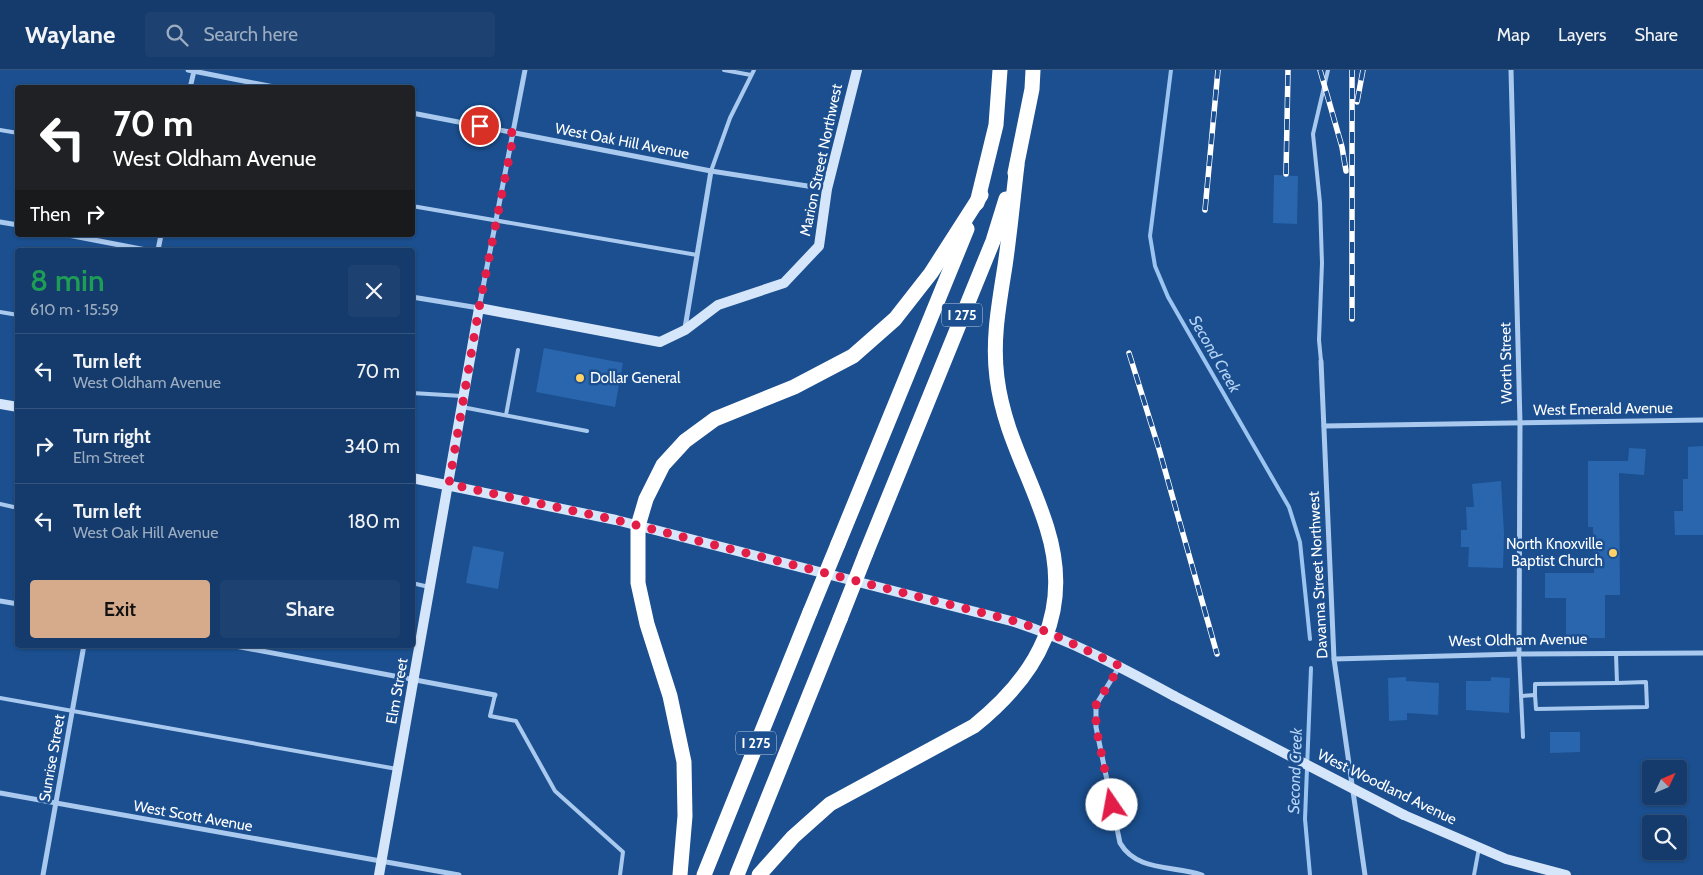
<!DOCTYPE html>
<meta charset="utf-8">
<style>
body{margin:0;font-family:Cabin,sans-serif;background:#1d4271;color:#f1f3f6;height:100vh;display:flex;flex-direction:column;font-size:19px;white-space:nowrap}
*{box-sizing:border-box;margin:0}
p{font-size:16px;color:#9dadc1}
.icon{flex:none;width:28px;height:28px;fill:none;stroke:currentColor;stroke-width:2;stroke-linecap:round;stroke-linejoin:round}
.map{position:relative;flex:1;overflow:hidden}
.sheet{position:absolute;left:15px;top:178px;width:400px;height:400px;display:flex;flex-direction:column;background:#143b6b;border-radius:5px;box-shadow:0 1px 4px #0004,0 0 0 1px #33557e}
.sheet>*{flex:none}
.hud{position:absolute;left:15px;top:15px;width:400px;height:152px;border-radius:5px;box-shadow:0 1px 4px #0004,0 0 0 1px #33557e;background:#202124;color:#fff;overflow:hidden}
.needle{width:32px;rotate:46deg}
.tools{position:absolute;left:1642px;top:690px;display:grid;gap:10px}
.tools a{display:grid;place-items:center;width:45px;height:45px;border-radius:5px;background:#143b6b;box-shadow:0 1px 4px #0004,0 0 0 1px #33557e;font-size:25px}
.pin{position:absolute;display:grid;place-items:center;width:42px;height:42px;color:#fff;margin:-21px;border:2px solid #fff;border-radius:50%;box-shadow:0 1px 5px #0007}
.me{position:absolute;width:55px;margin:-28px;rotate:348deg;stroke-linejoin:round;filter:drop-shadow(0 0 4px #0008)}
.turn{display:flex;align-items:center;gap:18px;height:105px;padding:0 15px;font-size:22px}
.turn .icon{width:65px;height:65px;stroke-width:2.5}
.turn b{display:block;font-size:35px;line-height:42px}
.then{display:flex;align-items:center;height:48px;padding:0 15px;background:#0003;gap:10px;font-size:19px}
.round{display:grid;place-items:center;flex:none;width:52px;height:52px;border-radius:5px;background:#1d4271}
.head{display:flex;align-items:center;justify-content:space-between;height:85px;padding:0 15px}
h1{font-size:30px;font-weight:600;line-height:38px;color:#1e9e55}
.button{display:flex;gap:10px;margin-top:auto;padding:10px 15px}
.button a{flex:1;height:58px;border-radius:5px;background:#d6ab8b;color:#111;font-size:20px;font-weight:600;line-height:58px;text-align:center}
.button a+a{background:#1d4271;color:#f1f3f6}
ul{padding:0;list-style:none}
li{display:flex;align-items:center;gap:15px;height:75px;padding:0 15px;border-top:1px solid #33557e}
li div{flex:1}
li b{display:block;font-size:19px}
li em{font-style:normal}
header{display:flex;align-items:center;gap:30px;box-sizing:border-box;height:70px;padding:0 25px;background:#143b6b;border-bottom:1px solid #33557e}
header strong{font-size:24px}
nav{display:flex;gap:28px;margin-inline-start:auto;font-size:18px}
.search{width:350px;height:45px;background:#1d4271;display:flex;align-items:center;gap:12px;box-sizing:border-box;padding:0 18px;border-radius:5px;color:#9dadc1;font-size:19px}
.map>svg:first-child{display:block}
</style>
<header>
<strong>Waylane</strong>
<div class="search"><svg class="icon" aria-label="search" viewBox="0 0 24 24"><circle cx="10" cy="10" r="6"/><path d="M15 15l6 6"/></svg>Search here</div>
<nav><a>Map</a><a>Layers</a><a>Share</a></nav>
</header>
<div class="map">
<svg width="1703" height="805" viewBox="0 0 1703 805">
<rect width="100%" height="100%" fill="#1b4f8f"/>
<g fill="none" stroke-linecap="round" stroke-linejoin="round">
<g stroke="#9cc4f0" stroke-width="4">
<polyline points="1171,0 1150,166 1155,196 1168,227 1289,437 1300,472 1310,569"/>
<polyline points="1310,805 1305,749 1311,598"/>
</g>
</g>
<g fill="#2a66ad">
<polygon points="1274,105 1298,106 1297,154 1273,153"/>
<polygon points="544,278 623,293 615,337 536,322"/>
<polygon points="1703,376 1703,465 1675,465 1674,441 1683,441 1683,409 1688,409 1688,377"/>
<polygon points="1629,378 1646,379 1644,405 1619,403 1620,525 1605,525 1605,568 1566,568 1566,528 1545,528 1545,503 1594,503 1593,457 1588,457 1588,391 1628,391"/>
<polygon points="1501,411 1504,463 1503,498 1468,497 1469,477 1461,477 1461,460 1467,460 1466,437 1474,437 1472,414"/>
<polygon points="473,476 504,482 498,519 466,513"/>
<polygon points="1406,607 1406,611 1439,613 1438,645 1407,643 1407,650 1389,651 1388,608"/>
<polygon points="1491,607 1510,608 1509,643 1466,640 1466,611 1491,611"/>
<polygon points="1550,662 1580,662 1580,682 1550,683"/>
</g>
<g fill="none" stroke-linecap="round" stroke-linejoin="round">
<g stroke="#a9c9ee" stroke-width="4">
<polyline points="724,0 751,5"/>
<polyline points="0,60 18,63"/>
<polyline points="711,101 730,48 754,0"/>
<polyline points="412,136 697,185"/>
<polyline points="0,242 18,245"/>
<polyline points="1321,291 1319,270 1322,193 1320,133 1313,64 1328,0"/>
<polyline points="412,323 462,326"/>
<polyline points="462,337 587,361"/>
<polyline points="506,345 518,280"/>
<polyline points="0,434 18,438"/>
<polyline points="412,513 429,517"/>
<polyline points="1519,584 1523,667"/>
<polyline points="495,625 490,646 516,651 555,721 623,782 620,805"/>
<polyline points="1535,625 1535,614 1617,613"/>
<polyline points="1521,626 1535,625 1536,639 1647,637 1646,612 1617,613 1616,584"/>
<polyline points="0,628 397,699"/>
<polyline points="1474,805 1479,778"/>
</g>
<g stroke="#a9c9ee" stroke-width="5">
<polyline points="188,0 279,18"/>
<polyline points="1511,0 1520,353 1519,584"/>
<polyline points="190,18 194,1"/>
<polyline points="412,43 711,101 827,119"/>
<polyline points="0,152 18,155"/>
<polyline points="68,165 146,180"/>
<polyline points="158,180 161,165"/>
<polyline points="412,227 479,238 525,0"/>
<polyline points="685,258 711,101"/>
<polyline points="1321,291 1334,589 1365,805"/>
<polyline points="1324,356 1703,350"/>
<polyline points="0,531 18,534"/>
<polyline points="230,575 495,625"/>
<polyline points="1334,589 1519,584 1703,583"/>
<path d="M 1119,597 L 1096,635 L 1096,657 L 1120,773 C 1137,802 1173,795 1202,805"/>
<polyline points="0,723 459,805"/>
<polyline points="43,805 84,575"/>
</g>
<g stroke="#d6e6fa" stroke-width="10">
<polyline points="0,334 18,337"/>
<path d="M 412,408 L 616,450 L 1011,551 C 1068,569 1121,597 1174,626"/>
<polyline points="1404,745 1506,789 1566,805"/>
<polyline points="379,805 479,238 660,272 685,260 718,235 784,213 819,176 827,119 857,0"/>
</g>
<g stroke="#fff" stroke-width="15">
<polyline points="1015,103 1032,19 1033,0"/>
<polyline points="977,133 996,55 1000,0"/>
<polyline points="838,474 967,159"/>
<polyline points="866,483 993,171 1006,129"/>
<polyline points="680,805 685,746 684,692 670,626 647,554 638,513 638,456 646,429 663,395 685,371 715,349 794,317 853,286 895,249 931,203 981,125"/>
<polyline points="704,805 810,542"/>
<polyline points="737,805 840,549"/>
<path d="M 759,805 L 793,767 L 830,734 L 974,656 C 1039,604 1073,541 1047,458 C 1031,406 1004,364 997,308 C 992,270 999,234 1005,196 C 1010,162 1013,128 1017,95"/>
</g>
<defs>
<g id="rail">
<polyline points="1320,0 1342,77 1346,101"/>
<polyline points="1357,32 1363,0"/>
<polyline points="1286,104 1288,0"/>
<polyline points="1205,140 1218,0"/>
<polyline points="1352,249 1352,0"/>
<polyline points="1129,283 1159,379 1217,584"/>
</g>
</defs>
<use href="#rail" stroke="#fff" stroke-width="5.5"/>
<use href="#rail" stroke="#1b4f8f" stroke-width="4" stroke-dasharray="11" stroke-linecap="butt"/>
<polyline stroke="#d6e6fa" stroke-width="10" points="1174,626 1404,745"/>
<g stroke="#fff" stroke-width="15">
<polyline points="810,542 838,474"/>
<polyline points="840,549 866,483"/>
</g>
</g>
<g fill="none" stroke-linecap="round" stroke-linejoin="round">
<polyline stroke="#e11d48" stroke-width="9" stroke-dasharray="0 16.2" points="480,56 514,63 479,238 449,414 616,450 1011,550 1048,562 1120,596 1096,635 1096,657 1112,735"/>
</g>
<g fill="#ffd166" stroke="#1b4f8f" stroke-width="2">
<circle cx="580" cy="308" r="5"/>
<circle cx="1613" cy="483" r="5"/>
</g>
<g text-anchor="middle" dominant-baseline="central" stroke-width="5" stroke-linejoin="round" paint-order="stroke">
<g fill="#1b4f8f" stroke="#bbcadd" stroke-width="1">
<rect x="942" y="233.5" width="40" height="23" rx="4"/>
<rect x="736" y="661.5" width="40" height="23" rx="4"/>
</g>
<g font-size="14" font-weight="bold" fill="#fff">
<text x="962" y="245">I 275</text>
<text x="756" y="673">I 275</text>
</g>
<g font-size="15" fill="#fff" stroke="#1b4f8f">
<text transform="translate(622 71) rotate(11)">West Oak Hill Avenue</text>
<text transform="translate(821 90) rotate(-78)">Marion Street Northwest</text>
<text transform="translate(1506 293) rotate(-91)">Worth Street</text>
<text transform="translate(1603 339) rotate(-1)">West Emerald Avenue</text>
<text transform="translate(1318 505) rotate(-93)">Davanna Street Northwest</text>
<text transform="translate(1518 570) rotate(-1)">West Oldham Avenue</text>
<text transform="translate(397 621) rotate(-80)">Elm Street</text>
<text transform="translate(52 688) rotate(-80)">Sunrise Street</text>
<text transform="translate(1387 717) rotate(26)">West Woodland Avenue</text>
<text transform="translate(193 746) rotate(10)">West Scott Avenue</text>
</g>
<g font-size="15" fill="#fff" stroke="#1b4f8f" text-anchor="start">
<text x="590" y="308">Dollar General</text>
<text x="1603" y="474" text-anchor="end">North Knoxville<tspan x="1603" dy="17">Baptist Church</tspan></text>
</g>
<g font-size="16" font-style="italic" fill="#b5d3f5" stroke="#1b4f8f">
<text transform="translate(1215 284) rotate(60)">Second Creek</text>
<text transform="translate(1295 701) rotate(-88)">Second Creek</text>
</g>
</g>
</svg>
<div class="tools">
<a><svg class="needle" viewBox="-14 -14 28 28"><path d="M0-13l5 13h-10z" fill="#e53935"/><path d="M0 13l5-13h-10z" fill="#9dadc1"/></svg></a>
<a><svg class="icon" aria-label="search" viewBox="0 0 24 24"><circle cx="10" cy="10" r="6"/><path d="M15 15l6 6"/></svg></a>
</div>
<div class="pin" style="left:480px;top:56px;background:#d93025"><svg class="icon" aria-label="arrive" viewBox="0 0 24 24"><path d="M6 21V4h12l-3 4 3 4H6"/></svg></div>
<svg class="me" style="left:1112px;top:735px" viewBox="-20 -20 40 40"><circle r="19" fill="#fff"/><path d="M0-13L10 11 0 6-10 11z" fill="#e11d48"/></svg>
<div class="hud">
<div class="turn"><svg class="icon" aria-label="left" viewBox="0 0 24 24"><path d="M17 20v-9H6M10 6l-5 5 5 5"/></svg><div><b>70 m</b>West Oldham Avenue</div></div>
<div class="then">Then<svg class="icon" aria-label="right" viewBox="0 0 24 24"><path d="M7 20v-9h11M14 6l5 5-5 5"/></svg></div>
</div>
<section class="sheet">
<div class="head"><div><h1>8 min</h1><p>610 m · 15:59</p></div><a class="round"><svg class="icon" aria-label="close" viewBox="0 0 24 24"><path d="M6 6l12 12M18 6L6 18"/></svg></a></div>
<ul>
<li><svg class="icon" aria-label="left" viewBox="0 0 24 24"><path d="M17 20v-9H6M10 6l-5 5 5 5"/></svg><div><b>Turn left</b><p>West Oldham Avenue</p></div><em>70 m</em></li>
<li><svg class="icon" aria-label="right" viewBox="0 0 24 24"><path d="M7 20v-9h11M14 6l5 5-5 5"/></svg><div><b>Turn right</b><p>Elm Street</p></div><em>340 m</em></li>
<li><svg class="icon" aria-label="left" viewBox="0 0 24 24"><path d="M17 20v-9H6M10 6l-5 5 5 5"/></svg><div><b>Turn left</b><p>West Oak Hill Avenue</p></div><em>180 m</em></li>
</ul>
<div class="button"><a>Exit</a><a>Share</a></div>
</section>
</div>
